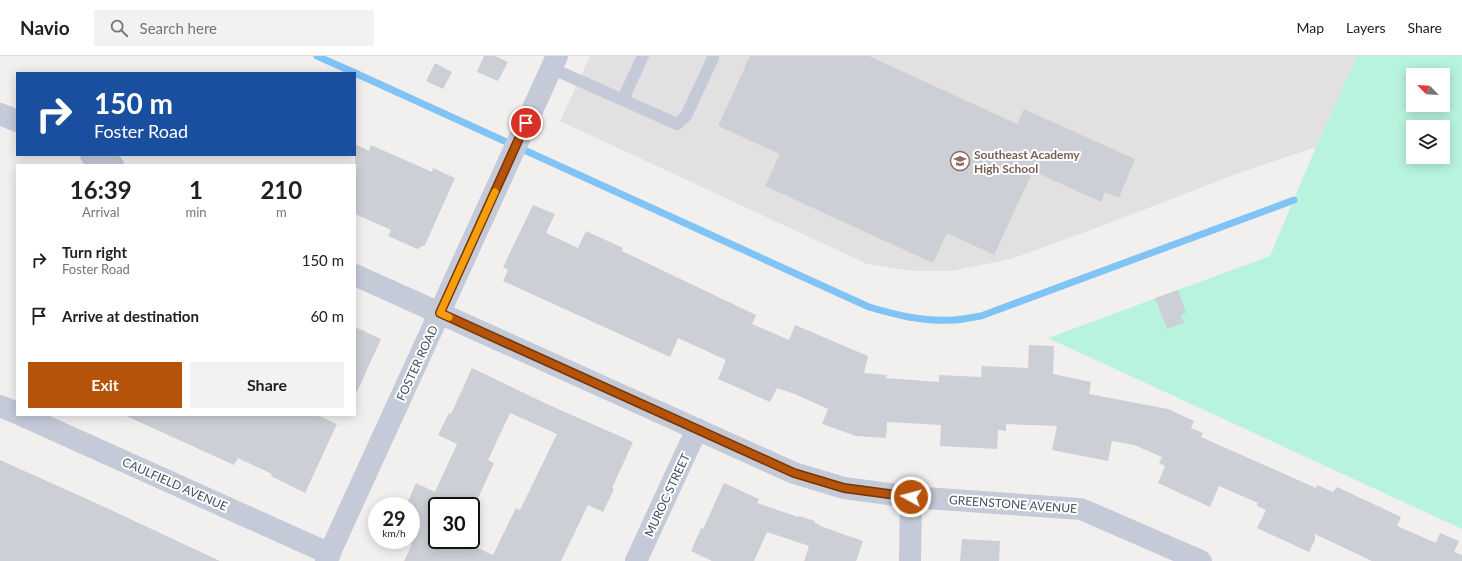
<!DOCTYPE html>
<style>
body{margin:0;font-family:Lato,sans-serif;background:#f2f2f2;color:#202124;height:100vh;display:flex;flex-direction:column;font-size:15px;white-space:nowrap}
*{box-sizing:border-box;margin:0}
p{font-size:13px;color:#757577}
.icon{flex:none;width:22px;height:22px;fill:none;stroke:currentColor;stroke-width:2;stroke-linecap:round;stroke-linejoin:round}
.map{position:relative;flex:1;overflow:hidden}
.details{position:absolute;left:16px;top:108px;width:340px;height:252px;display:flex;flex-direction:column;background:#fff;border-radius:0px;box-shadow:0 2px 10px #0003}
.details>*{flex:none}
.hud{position:absolute;left:16px;top:16px;width:340px;height:84px;border-radius:0px;box-shadow:0 2px 10px #0003;background:#1a4fa0;color:#fff;overflow:hidden}
.needle{width:26px;rotate:295deg}
.fabs{position:absolute;left:1406px;top:12px;display:grid;gap:8px}
.fabs a{display:grid;place-items:center;width:44px;height:44px;border-radius:0px;background:#fff;box-shadow:0 2px 10px #0003;font-size:20px}
.speed{position:absolute;left:368px;top:441px;display:flex;gap:8px;font-size:20px;font-weight:700;text-align:center}
.speed>*{display:grid;place-content:center;width:52px;height:52px;border-radius:50%;background:#fff;box-shadow:0 2px 10px #0003;line-height:1}
.speed small{font-size:10px;font-weight:400}
.speed .limit{border:2px solid #111;border-radius:6px;background:#fff;color:#111}
.pin{position:absolute;display:grid;place-items:center;width:34px;height:34px;color:#fff;margin:-17px;border:2px solid #fff;border-radius:50%;box-shadow:0 1px 4px #0007}
.me{position:absolute;width:44px;margin:-22px;rotate:277deg;stroke-linejoin:round;filter:drop-shadow(0 0 3px #0008)}
.turn{display:flex;align-items:center;gap:14px;height:84px;padding:0 12px;font-size:18px}
.turn .icon{width:52px;height:52px;stroke-width:2.5}
.turn b{display:block;font-size:28px;line-height:34px}
.eta{display:flex;justify-content:space-evenly;align-items:center;height:68px;text-align:center}
.eta b{font-size:24px;font-weight:700;line-height:28px}
.cta{display:flex;gap:8px;margin-top:auto;padding:8px 12px}
.cta a{flex:1;height:46px;border-radius:0px;background:#b45309;color:#fff;font-size:16px;font-weight:700;line-height:46px;text-align:center}
.cta a+a{background:#f2f2f2;color:#202124}
ul{padding:0;list-style:none}
li{display:flex;align-items:center;gap:12px;height:56px;padding:0 12px}
li div{flex:1}
li b{display:block;font-size:15px}
li em{font-style:normal}
header{display:flex;align-items:center;gap:24px;box-sizing:border-box;height:56px;padding:0 20px;background:#fff;border-bottom:1px solid #e0e0e0}
header strong{font-size:19px}
nav{display:flex;gap:22px;margin-inline-start:auto;font-size:14px}
.search{width:280px;height:36px;background:#f2f2f2;display:flex;align-items:center;gap:10px;box-sizing:border-box;padding:0 14px;border-radius:0px;color:#757577;font-size:15px}
.map>svg:first-child{display:block}
</style>
<header>
<strong>Navio</strong>
<div class="search"><svg class="icon" aria-label="search" viewBox="0 0 24 24"><circle cx="10" cy="10" r="6"/><path d="M15 15l6 6"/></svg>Search here</div>
<nav><a>Map</a><a>Layers</a><a>Share</a></nav>
</header>
<div class="map">
<svg width="1462" height="505" viewBox="0 0 1462 505">
<rect width="100%" height="100%" fill="#f2efef"/>
<polygon fill="#e3e0e1" points="590,0 1357,0 1316,91 1236,118 1107,168 1011,203 951,215 914,215 867,208 560,65"/>
<path fill="#b8f4dd" fill-rule="evenodd" d="M 1357,0 L 1462,0 L 1462,473 L 1048,282 L 1270,200 L 1316,91 ZM 1413,19 L 1443,19 L 1443,49 L 1413,49 ZM 1413,71 L 1443,71 L 1443,101 L 1413,101 Z"/>
<g fill="none" stroke-linecap="round" stroke-linejoin="round">
<g stroke="#80c4f6" stroke-width="7">
<polyline points="317,0 355,17"/>
<path d="M 355,17 L 869,251 C 896,259 924,266 953,264 C 962,264 972,261 981,260 L 1294,144"/>
</g>
</g>
<g fill="#cdcfd7" fill-rule="evenodd">
<polygon points="484,0 495,0 508,6 498,25 477,16"/>
<polygon points="750,0 869,0 1017,68 1024,53 1026,54 1135,103 1119,142 1105,136 1101,146 1033,115 994,199 947,177 933,207 765,130 780,98 718,70"/>
<polygon points="435,7 452,16 443,33 426,25"/>
<polygon points="355,88 369,95 371,89 432,116 433,112 455,122 425,189 417,193 388,180 391,174 355,158"/>
<polygon points="533,149 555,158 546,177 578,192 586,175 623,192 622,195 756,259 752,268 789,284 795,269 868,300 864,317 887,319 886,322 939,326 939,319 981,321 982,310 1028,312 1029,289 1054,290 1053,318 1091,326 1089,338 1168,353 1194,365 1191,372 1203,377 1201,381 1316,432 1317,429 1333,436 1337,431 1401,461 1397,470 1436,487 1440,477 1459,485 1454,496 1462,499 1462,505 1372,505 1315,478 1315,484 1309,496 1257,472 1266,454 1257,450 1258,447 1219,430 1210,451 1158,427 1165,410 1159,407 1162,401 1134,389 1112,385 1108,405 1052,394 1057,370 1006,368 1006,375 998,374 997,393 940,390 941,369 887,366 886,382 856,380 822,368 828,353 797,339 777,332 770,346 718,323 726,304 678,282 670,301 503,225 508,214 503,211"/>
<polygon points="1178,234 1186,257 1181,259 1184,267 1167,273 1155,242"/>
<polygon points="355,271 381,283 355,340"/>
<path d="M 472,312 L 549,349 L 633,386 L 612,432 L 614,433 L 603,456 L 588,449 L 561,505 L 404,505 L 412,488 L 405,484 L 411,484 L 411,450 L 406,450 L 416,427 L 435,436 L 457,388 L 438,379 L 449,357 L 451,358 ZM 510,357 L 557,378 L 520,454 L 516,452 L 493,499 L 462,484 L 437,484 L 437,450 L 471,450 L 471,452 L 473,448 L 475,449 L 494,407 L 488,404 Z"/>
<polygon points="124,359 317,359 337,368 305,437 271,420 272,418 238,402 234,409"/>
<polygon points="0,404 98,448 220,505 0,505"/>
<polygon points="724,427 759,443 757,447 798,461 799,460 815,465 815,467 820,469 820,470 863,485 856,505 804,505 809,490 767,476 754,505 712,505 691,495 701,472 703,473"/>
<polygon points="962,483 1000,485 999,505 960,505"/>
</g>
<g fill="none" stroke-linecap="round" stroke-linejoin="round">
<g stroke="#c4cad8" stroke-width="12">
<polyline points="551,12 677,68 686,60 713,2 713,0"/>
<polyline points="623,43 643,0"/>
</g>
<g stroke="#c4cad8" stroke-width="22">
<polyline points="0,58 17,65"/>
<polyline points="91,99 113,109"/>
<polyline points="355,219 794,417 844,432 911,441 1081,453 1201,505"/>
<polyline points="0,350 17,357"/>
<polyline points="21,359 330,498"/>
<polyline points="326,505 557,0"/>
<polyline points="636,505 697,373"/>
<polyline points="910,505 911,441"/>
</g>
</g>
<g fill="none" stroke-linecap="round" stroke-linejoin="round">
<defs>
<polyline id="route" points="526,67 440,257 794,417 844,432 911,441"/>
</defs>
<use href="#route" stroke="#753606" stroke-width="10"/>
<use href="#route" stroke="#b45309" stroke-width="7"/>
<polyline stroke="#f59e0b" stroke-width="7" points="449,261 440,257 495,136"/>
</g>
<defs>
<symbol id="school-ring" viewBox="-11 -11 22 22"><circle r="9.5" fill="#fff" stroke="#8d6e63" stroke-width="1.5"/><path d="M0-5L7-2L0 1L-7-2ZM-4 1L0 2.5L4 1V4Q0 6-4 4Z" fill="#8d6e63"/></symbol>
</defs>
<g fill-rule="evenodd">
<use href="#school-ring" x="949" y="94" width="22" height="22"/>
</g>
<g text-anchor="middle" dominant-baseline="central" stroke-width="4" stroke-linejoin="round" paint-order="stroke">
<g font-size="12" font-weight="bold" fill="#785e54" stroke="#fff" text-anchor="start">
<text x="974" y="98">Southeast Academy<tspan x="974" dy="14">High School</tspan></text>
</g>
<g font-size="12" fill="#454d5f" stroke="#fff">
<text transform="translate(417 307) rotate(-65)">FOSTER ROAD</text>
<text transform="translate(175 428) rotate(24)">CAULFIELD AVENUE</text>
<text transform="translate(667 439) rotate(-65)">MUROC STREET</text>
<text transform="translate(1013 448) rotate(4)">GREENSTONE AVENUE</text>
</g>
</g>
</svg>
<div class="fabs">
<a><svg class="needle" viewBox="-14 -14 28 28"><path d="M0-13l5 13h-10z" fill="#e53935"/><path d="M0 13l5-13h-10z" fill="#757577"/></svg></a>
<a><svg class="icon" aria-label="layers" viewBox="0 0 24 24"><path d="M12 4l9 5-9 5-9-5zM3 14l9 5 9-5"/></svg></a>
</div>
<div class="speed"><div>29<small>km/h</small></div><div class="limit">30</div></div>
<div class="pin" style="left:526px;top:67px;background:#d93025"><svg class="icon" aria-label="arrive" viewBox="0 0 24 24"><path d="M6 21V4h12l-3 4 3 4H6"/></svg></div>
<svg class="me" style="left:911px;top:441px" viewBox="-20 -20 40 40"><circle r="17" fill="#b45309" stroke="#fff" stroke-width="3"/><path d="M0-11L8 9 0 5-8 9z" fill="#fff"/></svg>
<div class="hud">
<div class="turn"><svg class="icon" aria-label="right" viewBox="0 0 24 24"><path d="M7 20v-9h11M14 6l5 5-5 5"/></svg><div><b>150 m</b>Foster Road</div></div>
</div>
<section class="details">
<div class="eta">
<div><b>16:39</b><p>Arrival</p></div>
<div><b>1</b><p>min</p></div>
<div><b>210</b><p>m</p></div>
</div>
<ul>
<li><svg class="icon" aria-label="right" viewBox="0 0 24 24"><path d="M7 20v-9h11M14 6l5 5-5 5"/></svg><div><b>Turn right</b><p>Foster Road</p></div><em>150 m</em></li>
<li><svg class="icon" aria-label="arrive" viewBox="0 0 24 24"><path d="M6 21V4h12l-3 4 3 4H6"/></svg><div><b>Arrive at destination</b></div><em>60 m</em></li>
</ul>
<div class="cta"><a>Exit</a><a>Share</a></div>
</section>
</div>
